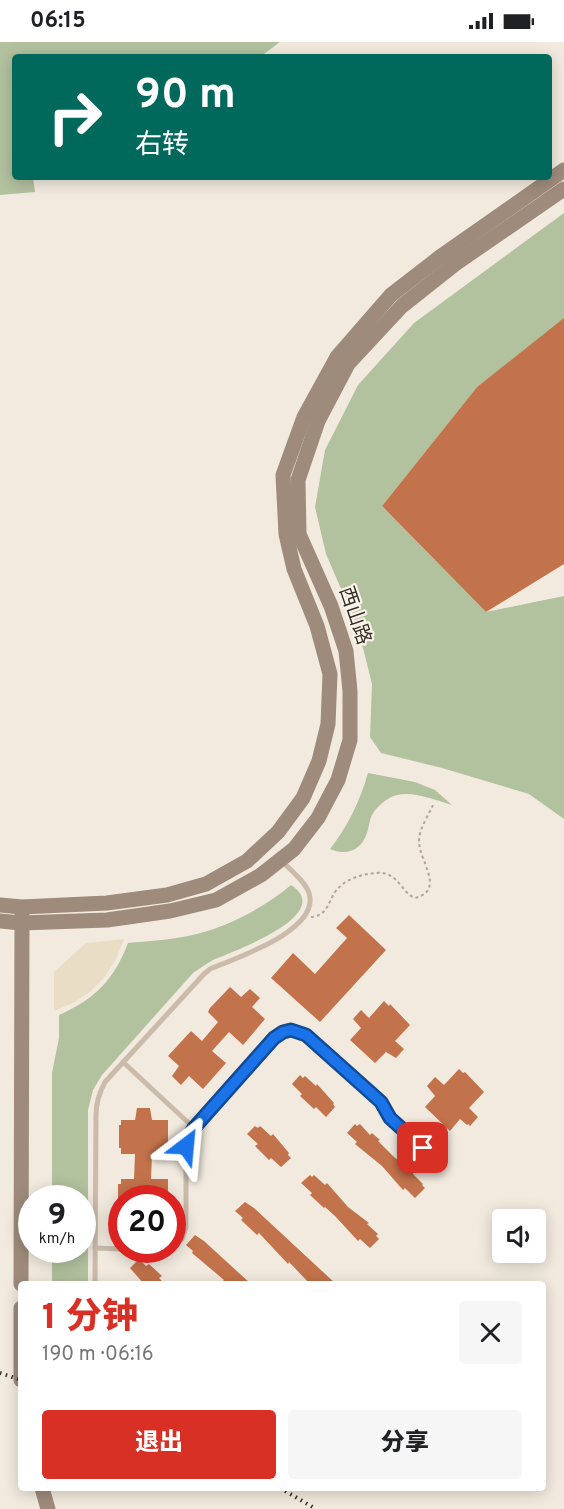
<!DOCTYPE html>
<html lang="zh">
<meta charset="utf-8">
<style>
body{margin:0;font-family:Overpass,"Noto Sans SC",sans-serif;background:#f6f6f6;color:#202124;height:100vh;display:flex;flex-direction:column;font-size:22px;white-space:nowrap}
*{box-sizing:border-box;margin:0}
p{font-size:20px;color:#757577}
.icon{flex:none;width:33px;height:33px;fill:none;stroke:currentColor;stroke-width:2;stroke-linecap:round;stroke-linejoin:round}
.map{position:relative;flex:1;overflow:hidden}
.side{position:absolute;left:18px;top:1239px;width:528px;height:210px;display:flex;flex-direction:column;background:#fff;border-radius:6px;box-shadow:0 3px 15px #0003}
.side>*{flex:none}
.hud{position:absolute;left:12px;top:12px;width:540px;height:126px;border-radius:6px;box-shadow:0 3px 15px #0003;background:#00695c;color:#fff;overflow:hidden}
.controls{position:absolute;left:492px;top:1167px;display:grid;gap:12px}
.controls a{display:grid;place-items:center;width:54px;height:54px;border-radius:6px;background:#fff;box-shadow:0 3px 15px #0003;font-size:30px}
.speed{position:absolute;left:18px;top:1143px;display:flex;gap:12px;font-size:30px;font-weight:700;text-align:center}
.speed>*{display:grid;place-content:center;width:78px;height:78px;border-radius:50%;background:#fff;box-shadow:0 3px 15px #0003;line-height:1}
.speed small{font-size:15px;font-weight:400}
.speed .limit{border:9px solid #d22;background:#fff;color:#111}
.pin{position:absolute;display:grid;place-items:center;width:51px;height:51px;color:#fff;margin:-26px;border-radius:12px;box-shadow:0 3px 9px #0006}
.me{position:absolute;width:66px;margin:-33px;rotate:29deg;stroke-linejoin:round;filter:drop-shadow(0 0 4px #0008)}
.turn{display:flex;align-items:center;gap:21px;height:126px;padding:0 24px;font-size:27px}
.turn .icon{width:78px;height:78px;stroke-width:2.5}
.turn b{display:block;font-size:42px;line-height:51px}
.round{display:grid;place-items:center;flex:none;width:63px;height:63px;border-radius:6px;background:#f6f6f6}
.overview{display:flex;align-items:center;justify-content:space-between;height:102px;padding:0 24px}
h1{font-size:36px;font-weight:800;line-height:45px;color:#d93025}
.cta{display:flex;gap:12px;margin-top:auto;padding:12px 24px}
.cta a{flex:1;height:69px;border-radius:6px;background:#d93025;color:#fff;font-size:24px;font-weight:800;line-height:69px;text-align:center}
.cta a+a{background:#f6f6f6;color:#202124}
.status{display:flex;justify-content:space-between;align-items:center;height:42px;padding:0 30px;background:#fff;direction:ltr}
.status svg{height:16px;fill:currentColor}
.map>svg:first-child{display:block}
</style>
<div class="status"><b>06:15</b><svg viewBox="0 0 49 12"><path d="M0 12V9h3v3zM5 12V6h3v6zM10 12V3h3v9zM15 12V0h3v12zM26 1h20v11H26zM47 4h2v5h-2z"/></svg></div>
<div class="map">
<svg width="564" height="1467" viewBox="0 0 564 1467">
<rect width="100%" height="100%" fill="#f2eade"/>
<g fill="#b2c19e">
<polygon points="0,0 280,0 260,15 15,15 15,135 33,135 35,150 0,153"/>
<polygon points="564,171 564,277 477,345 382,464 486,570 564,554 564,777 529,752 442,726 381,711 370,695 372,642 358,586 326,512 315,465 325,408 358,343 414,281"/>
<path d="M 368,731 L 415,740 L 435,748 L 452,763 C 435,758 414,749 397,753 C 388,755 376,765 372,773 C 369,779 369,785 367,791 C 361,809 346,814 330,807 C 348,784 360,759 368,731 Z"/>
<path d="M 291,843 C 337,873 231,910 213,918 C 206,922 200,926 193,931 L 102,1033 L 93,1048 L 88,1068 L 88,1242 L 52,1242 L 52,1208 L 82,1208 L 82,1156 L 52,1156 L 52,1031 L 59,996 L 59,973 C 95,957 114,938 128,901 C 148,899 169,898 188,894 C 226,886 262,867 291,843 Z"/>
</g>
<polygon fill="#e9ddc5" points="124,897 116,917 105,935 90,950 73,961 54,969 54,930 86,901"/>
<g fill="#c3734b">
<polygon points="564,276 564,522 486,570 382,464 477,345"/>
<polygon points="349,873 386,908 320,980 271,936 293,911 315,932 347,896 336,886"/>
<polygon points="230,945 241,955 250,947 260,956 252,965 265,977 243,1003 229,990 212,1009 226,1021 203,1047 189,1034 181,1043 172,1034 179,1024 168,1014 191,989 202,999 218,980 208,970 210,966"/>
<polygon points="384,959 389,964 390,962 410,983 395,999 404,1007 396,1016 386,1010 375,1021 350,998 361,986 353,977 361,968 369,976"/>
<polygon points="459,1027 463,1031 465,1030 484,1050 469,1066 478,1075 470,1084 468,1082 467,1083 460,1077 450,1089 425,1065 435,1054 427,1044 435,1035 444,1043"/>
<polygon points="300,1033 303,1036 305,1034 316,1044 317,1042 334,1061 333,1062 335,1065 326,1075 316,1065 314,1067 300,1054 302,1052 292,1042"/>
<polygon points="137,1066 150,1066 152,1078 168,1078 168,1113 152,1112 151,1137 168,1137 168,1156 118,1156 118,1142 121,1142 121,1137 134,1137 135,1112 121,1112 121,1106 119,1106 119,1083 121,1083 121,1078 135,1078"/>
<polygon points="355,1082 357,1084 360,1082 370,1093 372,1091 380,1098 378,1099 394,1115 414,1130 413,1132 423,1142 422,1143 425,1146 415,1156 405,1146 403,1148 382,1124 355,1102 357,1100 347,1091"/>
<polygon points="255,1084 258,1086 260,1084 271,1094 273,1092 289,1111 288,1113 291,1116 281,1125 271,1116 269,1118 255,1104 258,1102 247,1092"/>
<polygon points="310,1133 312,1135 314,1133 325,1143 327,1141 348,1165 369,1181 367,1182 378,1192 376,1194 379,1197 370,1206 360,1197 358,1199 335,1174 325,1165 324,1166 310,1153 312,1151 301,1141"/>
<polygon points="245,1160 254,1166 336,1242 310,1242 289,1220 288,1222 259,1191 257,1193 241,1178 243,1176 235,1169"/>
<polygon points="195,1193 204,1199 251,1242 220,1242 224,1238 192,1211 193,1209 186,1203"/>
<polygon points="139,1217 146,1224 149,1222 162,1234 159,1236 165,1242 144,1242 130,1226"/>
</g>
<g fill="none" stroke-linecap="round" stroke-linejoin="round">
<path stroke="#b6a594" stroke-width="2" stroke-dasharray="3 3" stroke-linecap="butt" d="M 311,875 C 327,874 328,861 335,850 C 343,839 356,834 368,832 C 374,831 381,830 387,832 C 400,837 403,851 415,856 C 446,848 419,819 419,799 C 419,787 428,774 433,763"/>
<g stroke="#cabbaa" stroke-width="5">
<polyline points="123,1020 194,1086"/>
<path d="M 172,1205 L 182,1197 L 186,1185 L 186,1104 L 190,1091 L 274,996 C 284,988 294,986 306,993 L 381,1060 L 390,1076 L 440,1122"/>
<polyline points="95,1206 122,1207"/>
<path d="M 95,1242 L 96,1073 C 96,1061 99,1051 105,1040 L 204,932 L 210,927 C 236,916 321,888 309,851 C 305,839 290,828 282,819"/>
</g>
<g stroke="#9e8b7b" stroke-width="15">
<polyline points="0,863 22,865 107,861 167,853 206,842 247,819 278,790 303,756 319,719 328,682 330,632 317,584 294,527 286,492 283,433 304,375 337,315 391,253 440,215 564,128"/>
<polyline points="0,879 21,881 107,878 170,869 216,858 261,833 294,807 318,776 338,738 350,698 350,649 346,609 331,564 299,492 298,438 318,379 348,322 402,264 455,222 564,147"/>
<polyline points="21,1242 22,873"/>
<polyline points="21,1266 21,1338"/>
<polyline points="42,1446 48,1467"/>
</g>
<g stroke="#372f29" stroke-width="4" stroke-dasharray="1.5 4.5" stroke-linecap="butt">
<polyline points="0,1331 21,1338"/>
<polyline points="280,1446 316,1467"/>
</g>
</g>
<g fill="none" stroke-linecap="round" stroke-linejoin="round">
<defs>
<polyline id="route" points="186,1104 187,1097 194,1086 274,996 283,990 291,988 306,993 381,1060 390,1076 423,1106"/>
</defs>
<use href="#route" stroke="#114b97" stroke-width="15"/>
<use href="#route" stroke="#1a73e8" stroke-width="10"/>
</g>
<g text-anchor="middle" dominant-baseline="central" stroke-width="4.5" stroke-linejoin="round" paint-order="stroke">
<g font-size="20" fill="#372f29" stroke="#f9f4ea">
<text transform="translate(354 574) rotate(71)">西山路</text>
</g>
</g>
</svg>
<div class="controls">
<a><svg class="icon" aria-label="sound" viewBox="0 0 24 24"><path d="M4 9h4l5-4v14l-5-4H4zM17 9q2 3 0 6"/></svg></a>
</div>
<div class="speed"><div>9<small>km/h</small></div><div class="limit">20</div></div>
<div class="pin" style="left:423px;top:1106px;background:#d93025"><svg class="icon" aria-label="arrive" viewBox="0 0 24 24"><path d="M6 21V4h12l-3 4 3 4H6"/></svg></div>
<svg class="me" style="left:186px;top:1104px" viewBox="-20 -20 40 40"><path d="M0-17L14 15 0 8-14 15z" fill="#1a73e8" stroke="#fff" stroke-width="4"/></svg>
<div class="hud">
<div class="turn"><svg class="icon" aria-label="right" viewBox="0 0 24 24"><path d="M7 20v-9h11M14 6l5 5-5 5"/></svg><div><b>90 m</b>右转</div></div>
</div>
<section class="side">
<div class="overview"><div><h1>1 分钟</h1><p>190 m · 06:16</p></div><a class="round"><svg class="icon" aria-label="close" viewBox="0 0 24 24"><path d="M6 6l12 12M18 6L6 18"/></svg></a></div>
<div class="cta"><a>退出</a><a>分享</a></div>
</section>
</div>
